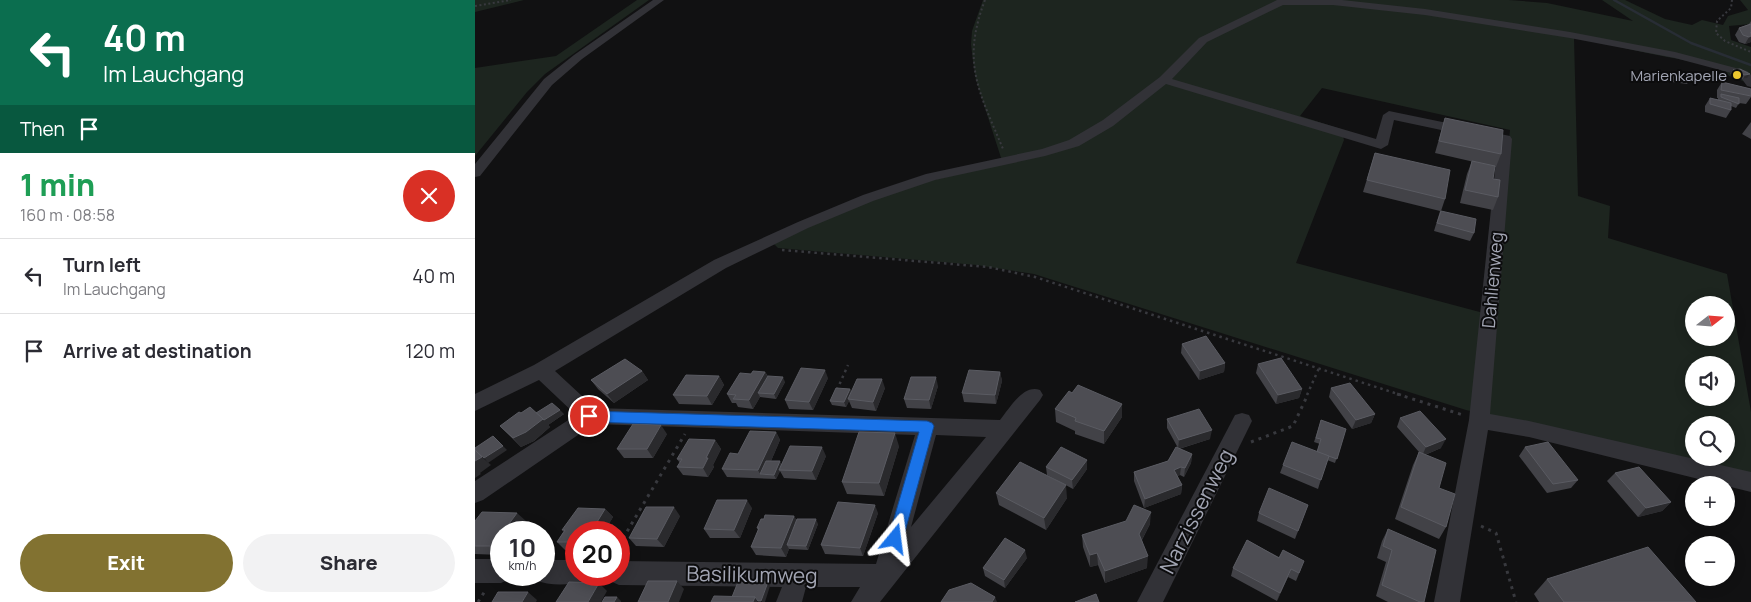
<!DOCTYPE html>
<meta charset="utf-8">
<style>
body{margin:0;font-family:Manrope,sans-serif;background:#f2f2f3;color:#2b2b33;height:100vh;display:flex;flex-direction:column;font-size:19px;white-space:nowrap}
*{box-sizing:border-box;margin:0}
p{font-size:16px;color:#7c7c81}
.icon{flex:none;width:28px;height:28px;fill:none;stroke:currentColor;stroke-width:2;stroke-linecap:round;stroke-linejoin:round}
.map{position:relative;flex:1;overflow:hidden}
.sheet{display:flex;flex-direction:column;background:#fff;width:475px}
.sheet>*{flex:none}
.hud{background:#0b6e4f;color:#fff;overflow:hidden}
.needle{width:32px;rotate:73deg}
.buttons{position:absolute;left:1210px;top:296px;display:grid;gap:10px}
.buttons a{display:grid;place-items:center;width:50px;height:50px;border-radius:50%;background:#fff;box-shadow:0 2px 12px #0003;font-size:25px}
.speed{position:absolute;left:15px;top:521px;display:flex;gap:10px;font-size:25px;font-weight:700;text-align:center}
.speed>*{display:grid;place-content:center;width:65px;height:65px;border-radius:50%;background:#fff;box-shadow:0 2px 12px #0003;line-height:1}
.speed small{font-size:12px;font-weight:400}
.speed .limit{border:8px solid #d22;background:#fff;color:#111}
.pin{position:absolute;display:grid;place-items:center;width:42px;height:42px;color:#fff;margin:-21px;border:2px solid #fff;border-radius:50%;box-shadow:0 1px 5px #0007}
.me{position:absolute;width:55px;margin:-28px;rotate:16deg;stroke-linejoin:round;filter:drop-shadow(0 0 4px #0008)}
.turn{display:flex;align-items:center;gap:18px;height:105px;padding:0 20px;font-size:22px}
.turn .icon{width:65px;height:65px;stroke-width:2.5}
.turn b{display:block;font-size:35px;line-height:42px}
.then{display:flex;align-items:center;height:48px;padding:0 20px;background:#0003;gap:10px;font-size:19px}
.round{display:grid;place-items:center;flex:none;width:52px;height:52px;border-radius:26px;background:#f2f2f3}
.overview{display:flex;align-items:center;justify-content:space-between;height:85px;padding:0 20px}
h1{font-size:30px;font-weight:800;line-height:38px;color:#1e9e55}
.cta{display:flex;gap:10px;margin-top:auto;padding:10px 20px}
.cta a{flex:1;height:58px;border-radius:30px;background:#827231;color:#fff;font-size:20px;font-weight:800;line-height:58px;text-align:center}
.cta a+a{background:#f2f2f3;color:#2b2b33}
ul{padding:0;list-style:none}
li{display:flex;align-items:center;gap:15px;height:75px;padding:0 20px;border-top:1px solid #e1e1e2}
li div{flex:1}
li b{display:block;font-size:19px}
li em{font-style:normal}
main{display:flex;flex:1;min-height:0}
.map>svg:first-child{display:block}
</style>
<main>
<section class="sheet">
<div class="hud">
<div class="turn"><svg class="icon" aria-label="left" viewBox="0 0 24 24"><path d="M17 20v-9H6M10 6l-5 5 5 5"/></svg><div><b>40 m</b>Im Lauchgang</div></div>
<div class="then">Then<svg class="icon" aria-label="arrive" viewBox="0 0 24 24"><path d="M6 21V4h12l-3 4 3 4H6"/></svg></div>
</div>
<div class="overview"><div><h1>1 min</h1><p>160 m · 08:58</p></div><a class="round" style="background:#d93025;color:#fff"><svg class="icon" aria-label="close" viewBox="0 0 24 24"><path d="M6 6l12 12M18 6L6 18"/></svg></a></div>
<ul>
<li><svg class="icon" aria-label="left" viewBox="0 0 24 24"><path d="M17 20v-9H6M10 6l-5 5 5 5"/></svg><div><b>Turn left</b><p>Im Lauchgang</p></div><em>40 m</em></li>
<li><svg class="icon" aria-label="arrive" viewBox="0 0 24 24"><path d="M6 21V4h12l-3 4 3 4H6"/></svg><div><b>Arrive at destination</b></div><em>120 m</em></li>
</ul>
<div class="cta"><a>Exit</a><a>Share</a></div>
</section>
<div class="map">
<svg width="1276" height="602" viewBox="0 0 1276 602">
<rect width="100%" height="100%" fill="#111112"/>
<g fill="#1d251f" fill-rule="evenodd">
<polygon points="0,0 49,0 0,12"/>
<polygon points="162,0 174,0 70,74 52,92 0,156 0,68 81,56"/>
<path d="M 508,0 L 1034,0 L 1072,3 L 1158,21 L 1127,0 L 1150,0 L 1190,19 L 1217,25 L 1227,20 L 1248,25 L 1253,16 L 1273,10 L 1265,0 L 1276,0 L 1276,24 L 1254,26 L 1256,40 L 1276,47 L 1276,84 L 1249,74 L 1251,72 C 1225,61 1199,59 1172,53 C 1147,48 1124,41 1099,38 L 1103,196 L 1135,206 L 1133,238 L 1252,274 L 1276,412 L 1276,477 L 991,410 L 559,274 L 502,265 L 303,248 L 299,244 L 362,213 L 449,182 L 528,164 L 501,80 L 498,61 L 496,44 L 497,31 ZM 847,88 L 1035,130 L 1016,315 L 821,263 L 869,140 L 866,129 L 825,116 ZM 1219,305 L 1251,305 L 1251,338 L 1219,338 ZM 1219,365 L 1251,365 L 1251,398 L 1219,398 ZM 1219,425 L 1251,425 L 1251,458 L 1219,458 Z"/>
</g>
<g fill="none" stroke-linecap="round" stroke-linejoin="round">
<polyline stroke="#282d35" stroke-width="2.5" points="1139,0 1216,43 1276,65"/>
<g stroke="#38393e" stroke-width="2" stroke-dasharray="2 2.5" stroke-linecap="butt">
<path d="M 510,0 C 486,63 504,91 528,149"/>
<polyline points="1257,0 1256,8 1242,21 1241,33 1250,41 1276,52"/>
<polyline points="0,6 36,0"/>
</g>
<g stroke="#38393e" stroke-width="2.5" stroke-dasharray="2.5 4" stroke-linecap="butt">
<polyline points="307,250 513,267 560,277 926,395"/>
<polyline points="362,390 373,365"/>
<polyline points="832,395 844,368"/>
</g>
<g stroke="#38393e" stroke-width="3" stroke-dasharray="3 5" stroke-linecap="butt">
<polyline points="922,394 988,415"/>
<polyline points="776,442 818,426 833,394"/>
<polyline points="1006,526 1021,533 1041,602"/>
<polyline points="144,545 210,434"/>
<polyline points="3,602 10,591"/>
</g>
<g fill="#323237" fill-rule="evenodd">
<polygon points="178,0 189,0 107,59 77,85 5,176 0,177 0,164 69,79 99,55"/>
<path d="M 802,0 L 867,0 L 950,9 L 1095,32 L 1200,52 L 1272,71 L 1276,75 L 1276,87 L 1272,86 L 1264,75 L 1200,58 L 1095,38 L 950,15 L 858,5 L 808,5 L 732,42 L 697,79 L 901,139 L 908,115 L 914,111 L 1035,136 L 1037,139 L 1015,414 L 1054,421 L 1276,472 L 1276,492 L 1054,437 L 1013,430 L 985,602 L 959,602 L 994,420 L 1023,142 L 919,120 L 913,145 L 906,149 L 691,84 L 638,126 L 604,146 L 570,156 L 460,180 L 398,201 L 333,228 L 251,268 L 80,371 L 120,408 L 525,420 C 535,408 548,384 565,390 L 568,395 L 565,400 L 405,602 L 376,602 L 385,587 L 331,587 L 327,602 L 301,602 L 307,587 L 144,585 L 135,581 L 133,575 L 144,575 L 144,561 L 401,564 L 440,435 L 119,424 L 8,500 L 0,503 L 0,481 L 101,415 L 64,380 L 0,411 L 0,394 L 59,365 L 239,260 L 323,222 L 388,195 L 451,174 L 567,149 L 594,140 L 628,120 L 685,77 L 724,38 ZM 461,435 L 511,437 L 436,527 Z"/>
<polygon points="767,413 774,415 777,421 688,602 662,602 760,415"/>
<polygon points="0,559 26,559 26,575 36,575 35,579 26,583 0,583"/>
<path d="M 69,560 L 101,560 L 101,575 L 112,575 L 110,580 C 95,586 75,586 60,580 L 58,575 L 69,575 Z"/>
</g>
</g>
<g fill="#424247">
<polygon points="1276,21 1276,42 1270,44 1264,42 1260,35 1264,28 1274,24"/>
<polygon points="1265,69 1272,78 1268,79 1255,74 1258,70"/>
<polygon points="1199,75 1214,81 1212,84 1197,82 1197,79"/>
<polygon points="1247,82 1276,89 1276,97 1271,104 1264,103 1261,108 1256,106 1256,110 1251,118 1230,112 1230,106 1235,98 1243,100 1243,98 1242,98 1242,90"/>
<polygon points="970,118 1026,154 1021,167 960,153"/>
<polygon points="1276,122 1276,139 1267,134"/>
<polygon points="900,153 970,199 966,211 999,233 995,241 959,231 965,211 888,192"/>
<polygon points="997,161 1018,179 1023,197 1018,210 985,203 992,174"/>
<polygon points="707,344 750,363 749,372 724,380 706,353"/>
<polygon points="783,364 827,389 824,398 801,404 781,373"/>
<polygon points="167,371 173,380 139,403 123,389 116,380"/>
<polygon points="290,372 293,376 310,382 301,399 285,397 278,409 263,407 261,403 257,403 252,394 276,374"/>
<polygon points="525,372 527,381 521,404 489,402 487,393"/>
<polygon points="244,376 249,385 237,405 204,404 198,395"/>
<polygon points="353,378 338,410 314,409 310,400"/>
<polygon points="463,386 456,409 432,408 429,399"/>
<polygon points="410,388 401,411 377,408 374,401 371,407 357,405 355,401 375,389 376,392"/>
<polygon points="856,388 900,414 896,423 877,429 854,397"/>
<polygon points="597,393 647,404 647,417 629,444 600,434 600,431 581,422 580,409"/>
<polygon points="46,413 61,413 89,414 73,425 75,427 59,441 46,447 25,426"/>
<polygon points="925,418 966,448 950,455 964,488 971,527 964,539 920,519 938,465 944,452 922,427"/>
<polygon points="692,419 735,439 704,449 717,454 716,463 709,477 705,475 702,476 707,485 706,494 669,508 659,481 659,472 693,461 703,448 692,428"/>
<polygon points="846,420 871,429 860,463 852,460 843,489 805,473 808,465 842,452 845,444 839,442"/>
<polygon points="301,432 305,440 296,461 307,464 351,456 341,480 309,478 305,471 301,479 252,477 247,469 263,454"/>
<polygon points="192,434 178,458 149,458 142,449"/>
<polygon points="240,440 246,449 238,465 239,467 233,477 208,475 202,467 205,463 202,459"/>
<polygon points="424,446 409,496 372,494 367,482"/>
<polygon points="1050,447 1103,480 1096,488 1072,493 1044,456"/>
<polygon points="571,467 612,469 598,489 572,475"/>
<polygon points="1140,473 1196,502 1187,511 1163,517 1132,481"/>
<polygon points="521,493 592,498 571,530 524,505"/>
<polygon points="833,505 820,539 782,521 784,513"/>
<polygon points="277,508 265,538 235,538 229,529"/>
<polygon points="130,509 138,517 133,525 138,525 142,529 140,532 101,532 101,551 90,550 82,542 89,531 87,530"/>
<polygon points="403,513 388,556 350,554 346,545"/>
<polygon points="205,516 189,547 161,546 154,538"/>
<polygon points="319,516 321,520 343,524 333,550 314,549 311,557 281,555 276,547 283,530 282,528"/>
<polygon points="0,521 51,521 26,532 26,555 0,554"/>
<polygon points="675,524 667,540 672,568 630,583 623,565 615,567 608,547 607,535"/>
<polygon points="913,529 949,602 913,602 901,596 911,562 902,558 907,541"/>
<polygon points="772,540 826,569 821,581 813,577 802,601 756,576 758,568"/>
<polygon points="552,558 530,588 510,576 508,568"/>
<polygon points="1072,579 1221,602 1064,602 1059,594"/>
</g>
<g fill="#2a2a2d">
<polygon points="1276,32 1276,42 1270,44 1274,37"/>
<polygon points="1275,74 1272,78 1268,79 1270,75"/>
<polygon points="750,363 749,372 724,380 725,371"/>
<polygon points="350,370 353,378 338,410 334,402"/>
<polygon points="167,371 173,380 139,403 132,394"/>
<polygon points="290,372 295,380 283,393 285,397 278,409 274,400"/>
<polygon points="525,372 527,381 521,404 520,395"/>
<polygon points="244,376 249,385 237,405 232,396"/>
<polygon points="308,377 310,382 301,399 299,394"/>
<polygon points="461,377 463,386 456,409 454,400"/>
<polygon points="407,379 410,388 401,411 398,402"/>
<polygon points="375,389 377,394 373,399 374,401 371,407 369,402"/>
<polygon points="827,389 824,398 801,404 803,395"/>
<polygon points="647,404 647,417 629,444 629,431"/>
<polygon points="85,410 89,414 73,425 75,427 59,441 46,447 38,438 68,419"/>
<polygon points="900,414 896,423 877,429 881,420"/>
<polygon points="186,425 192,434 178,458 172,449"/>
<polygon points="737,430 735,439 703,449 704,440"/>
<polygon points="301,432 305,440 290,475 285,474 283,470"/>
<polygon points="420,433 424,446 409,496 404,483"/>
<polygon points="971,439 966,448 947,456 951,447"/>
<polygon points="240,440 246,449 238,465 239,467 233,477 228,468 231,458"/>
<polygon points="28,446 32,450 13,463 9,458"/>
<polygon points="347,447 351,456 341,480 337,471"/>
<polygon points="717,454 716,463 709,477 710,468"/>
<polygon points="7,457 16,465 5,473 6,474 0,478 0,461"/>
<polygon points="612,460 612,469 598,489 597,480"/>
<polygon points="305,461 307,466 304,470 305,471 301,479 299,475"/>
<polygon points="706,467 705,475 698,478 699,470"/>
<polygon points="591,485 592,498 571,530 569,518"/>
<polygon points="707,485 706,494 669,508 670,499"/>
<polygon points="272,500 277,508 265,538 259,530"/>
<polygon points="1196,502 1187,511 1163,517 1171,508"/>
<polygon points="400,505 403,513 388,556 385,548"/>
<polygon points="199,507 205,516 189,547 182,539"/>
<polygon points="130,509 138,517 129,532 116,532"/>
<polygon points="676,512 675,524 663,547 664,534"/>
<polygon points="42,513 51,521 43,532 28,532"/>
<polygon points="319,516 324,524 312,545 314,549 311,557 306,548"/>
<polygon points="341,519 343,524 333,550 331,546"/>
<polygon points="138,525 142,529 140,532 134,532"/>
<polygon points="26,535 26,554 18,546"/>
<polygon points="550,550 552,558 530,588 529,580"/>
<polygon points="622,553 623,565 615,567 615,555"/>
<polygon points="673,556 672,568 630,583 630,571"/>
<polygon points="816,569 813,577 802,601 805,593"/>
<polygon points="202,581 209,589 204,602 193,602"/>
<polygon points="293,582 295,586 290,602 287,602 286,601"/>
<polygon points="124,583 132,591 126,602 113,602"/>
<polygon points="53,592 62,600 61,602 47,602"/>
<polygon points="142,597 146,601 146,602 139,602"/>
<polygon points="280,597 283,602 278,602"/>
<polygon points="520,597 522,602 517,602"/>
</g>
<g fill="#4d4d53" stroke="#5a5b62">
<polygon points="1276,24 1276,32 1275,33 1276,33 1276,36 1274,37 1268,35 1264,28"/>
<polygon points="1265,69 1275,74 1270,75 1258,70"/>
<polygon points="1199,75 1214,77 1214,81 1200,78"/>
<polygon points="1247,82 1276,89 1276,96 1246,90"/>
<polygon points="1246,94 1264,98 1264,104 1246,97"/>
<polygon points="1235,98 1256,103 1256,110 1235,104"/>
<polygon points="970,118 1028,130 1026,154 964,141"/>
<polygon points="900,153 975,170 970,199 892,180"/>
<polygon points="997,161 1020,166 1018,179 1025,180 1023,197 990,190"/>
<polygon points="966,211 1001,219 999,233 962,223"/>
<polygon points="731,336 750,363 725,371 707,344"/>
<polygon points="806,358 827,389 803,395 783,364"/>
<polygon points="150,359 167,371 132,394 116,380"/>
<polygon points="326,368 350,370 334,402 310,400"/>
<polygon points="494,370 525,372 520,395 487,393"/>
<polygon points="278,371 290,372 274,400 258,399 261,395 252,394 265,373 276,374"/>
<polygon points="211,375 244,376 232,396 198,395"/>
<polygon points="293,376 308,377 299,394 283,393"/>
<polygon points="436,377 461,377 454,400 429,399"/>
<polygon points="382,379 407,379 398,402 373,399"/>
<polygon points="875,383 900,414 881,420 856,388"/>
<polygon points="603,385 647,404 629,431 600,421 601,418 580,409 594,391 597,393"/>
<polygon points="361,388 375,389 369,402 355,401"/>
<polygon points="77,403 85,410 69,420 61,413"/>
<polygon points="55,407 68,419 51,432 38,438 25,426 44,412 46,413"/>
<polygon points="724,409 737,430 704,440 692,419"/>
<polygon points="945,411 971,439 951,447 925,418"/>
<polygon points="846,420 871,429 862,459 842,452 846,439 841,438"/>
<polygon points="158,424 186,425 172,449 142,449"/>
<polygon points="275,431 301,432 283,470 247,469 255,453 263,454"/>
<polygon points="384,432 420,433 404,483 367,482"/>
<polygon points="18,436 28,446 9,458 0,450 0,448"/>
<polygon points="214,439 240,440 231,458 233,458 228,468 202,467 207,459 202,459"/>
<polygon points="817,442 854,456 846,480 808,465"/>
<polygon points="1073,442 1103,480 1078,484 1050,447"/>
<polygon points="315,446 347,447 337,471 304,470"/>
<polygon points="586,447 612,460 597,480 571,467"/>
<polygon points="701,447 717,454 710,468 706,467 699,470 707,485 670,499 659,472 693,461"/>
<polygon points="0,450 7,457 0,461"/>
<polygon points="944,452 971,463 964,488 980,494 971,527 926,507"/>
<polygon points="291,461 305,461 299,475 285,474"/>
<polygon points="545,462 591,485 569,518 521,493"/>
<polygon points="1164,467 1196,502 1171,508 1140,473"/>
<polygon points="794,488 833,505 823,531 784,513"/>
<polygon points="242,500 272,500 259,530 229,529"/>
<polygon points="363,502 400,505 385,548 346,545"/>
<polygon points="659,505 676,512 664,534 673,556 630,571 622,553 615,555 607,535 651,521"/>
<polygon points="171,507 199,507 182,539 154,538"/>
<polygon points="103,508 130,509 116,532 101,532 101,542 82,542 90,530 87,530"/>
<polygon points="7,512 42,513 28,532 26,532 26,535 18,546 0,546 0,521"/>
<polygon points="290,515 319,516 306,548 276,547 284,528 282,528 286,519 289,519"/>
<polygon points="322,519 341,519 331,546 312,545"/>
<polygon points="127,525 138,525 134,532 122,532"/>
<polygon points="913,529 961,550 949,602 945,602 907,585 917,550 908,546"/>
<polygon points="530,538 550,550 529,580 508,568"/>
<polygon points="772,540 804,558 808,550 829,561 824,573 816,569 805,593 758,568"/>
<polygon points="1173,547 1221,602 1089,602 1072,579"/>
<polygon points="173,581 202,581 193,602 163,602"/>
<polygon points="94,582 124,583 113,602 81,602"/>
<polygon points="263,582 293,582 286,601 283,601 280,597 257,597"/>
<polygon points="496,583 520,597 517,602 466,602 474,590"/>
<polygon points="23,592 53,592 47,602 17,602"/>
<polygon points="621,594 624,602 600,602"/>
<polygon points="239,596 280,597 278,602 236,602"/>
<polygon points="130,597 142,597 139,602 127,602"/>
</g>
<polygon fill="#1a73e8" stroke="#114b97" points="114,411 452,421 457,423 459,426 428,539 426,544 420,546 415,544 413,539 444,432 114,422 110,420 108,416 110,413"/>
<circle fill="#edc82e" stroke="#0c0c0d" stroke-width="2" cx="1262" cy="75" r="5"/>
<g text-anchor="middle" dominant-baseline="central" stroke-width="4" stroke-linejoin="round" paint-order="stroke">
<g font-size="15" fill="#a2a5b3" stroke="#0c0c0d" text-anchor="end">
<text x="1252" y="75">Marienkapelle</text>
</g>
<g font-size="18" fill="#a2a5b3" stroke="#0c0c0d">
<text transform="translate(1017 280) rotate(-85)">Dahlienweg</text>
</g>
<g font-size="21" fill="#a2a5b3" stroke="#0c0c0d">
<text transform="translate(721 511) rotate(-63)">Narzissenweg</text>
<text transform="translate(277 574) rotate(1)">Basilikumweg</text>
</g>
</g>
</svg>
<div class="buttons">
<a><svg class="needle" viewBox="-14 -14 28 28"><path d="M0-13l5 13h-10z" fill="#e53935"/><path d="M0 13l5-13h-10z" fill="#7c7c81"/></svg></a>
<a><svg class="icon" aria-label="sound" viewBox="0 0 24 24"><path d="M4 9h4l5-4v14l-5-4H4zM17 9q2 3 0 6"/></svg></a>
<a><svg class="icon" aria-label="search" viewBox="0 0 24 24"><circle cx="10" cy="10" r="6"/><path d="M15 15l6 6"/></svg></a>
<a>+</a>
<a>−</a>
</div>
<div class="speed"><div>10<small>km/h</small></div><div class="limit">20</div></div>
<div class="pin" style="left:114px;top:416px;background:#d93025"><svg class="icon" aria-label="arrive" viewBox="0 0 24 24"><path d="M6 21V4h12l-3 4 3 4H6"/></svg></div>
<svg class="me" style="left:420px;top:539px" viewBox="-20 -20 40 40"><path d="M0-17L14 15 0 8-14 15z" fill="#1a73e8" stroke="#fff" stroke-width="4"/></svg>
</div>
</main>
